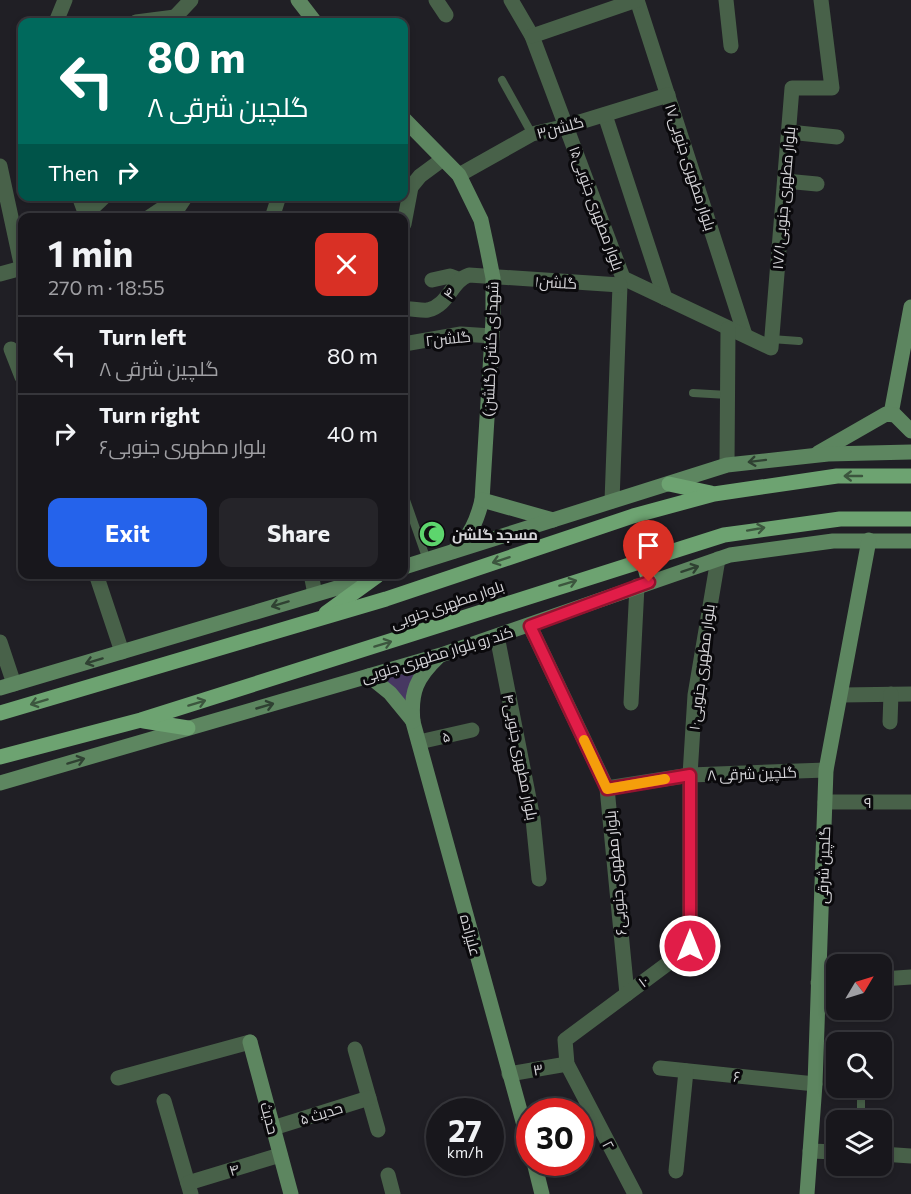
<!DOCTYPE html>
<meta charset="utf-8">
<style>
body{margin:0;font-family:Commissioner,Cairo,sans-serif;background:#252429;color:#f1f3f6;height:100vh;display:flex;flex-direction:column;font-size:22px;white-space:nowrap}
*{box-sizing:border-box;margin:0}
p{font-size:20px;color:#9f9fa3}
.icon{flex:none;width:33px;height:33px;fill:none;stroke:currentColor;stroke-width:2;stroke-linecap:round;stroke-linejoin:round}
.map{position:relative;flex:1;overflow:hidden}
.panel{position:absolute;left:18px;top:213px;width:390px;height:366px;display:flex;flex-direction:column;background:#18171c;border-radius:12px;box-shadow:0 3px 9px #0003,0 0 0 2px #36363b}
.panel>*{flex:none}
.guide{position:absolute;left:18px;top:18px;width:390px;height:183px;border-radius:12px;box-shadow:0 3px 9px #0003,0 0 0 2px #36363b;background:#00695c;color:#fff;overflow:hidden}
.needle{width:39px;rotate:52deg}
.controls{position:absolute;left:826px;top:954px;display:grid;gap:12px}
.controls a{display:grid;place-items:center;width:66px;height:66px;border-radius:12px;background:#18171c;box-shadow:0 3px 9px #0003,0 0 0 2px #36363b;font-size:30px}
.speed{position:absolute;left:426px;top:1098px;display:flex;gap:12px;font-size:30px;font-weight:700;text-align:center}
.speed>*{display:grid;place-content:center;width:78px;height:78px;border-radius:50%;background:#18171c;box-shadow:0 3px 9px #0003,0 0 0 2px #36363b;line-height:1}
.speed small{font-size:15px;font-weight:400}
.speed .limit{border:9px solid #d22;background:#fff;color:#111}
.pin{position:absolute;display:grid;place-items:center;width:51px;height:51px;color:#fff;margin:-62px -26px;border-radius:50% 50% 50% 0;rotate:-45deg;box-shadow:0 0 6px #0007}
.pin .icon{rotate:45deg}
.me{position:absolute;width:66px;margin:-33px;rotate:0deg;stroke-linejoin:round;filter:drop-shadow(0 0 4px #0008)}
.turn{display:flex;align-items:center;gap:21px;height:126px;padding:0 30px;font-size:27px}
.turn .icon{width:78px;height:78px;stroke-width:2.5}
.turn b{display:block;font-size:42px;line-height:51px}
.then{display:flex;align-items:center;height:57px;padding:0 30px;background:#0003;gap:12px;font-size:22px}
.round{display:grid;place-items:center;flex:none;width:63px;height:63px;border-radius:12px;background:#252429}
.summary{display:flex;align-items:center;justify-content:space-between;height:102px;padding:0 30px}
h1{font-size:36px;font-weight:700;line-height:45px}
.button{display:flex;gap:12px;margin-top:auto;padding:12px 30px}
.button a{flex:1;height:69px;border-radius:12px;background:#2563eb;color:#fff;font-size:24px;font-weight:700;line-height:69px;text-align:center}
.button a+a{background:#252429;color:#f1f3f6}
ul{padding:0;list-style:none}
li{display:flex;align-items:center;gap:18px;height:78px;padding:0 30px;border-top:2px solid #36363b}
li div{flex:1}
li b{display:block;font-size:22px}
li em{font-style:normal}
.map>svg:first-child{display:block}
</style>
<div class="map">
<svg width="911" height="1194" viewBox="0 0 911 1194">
<rect width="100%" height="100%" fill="#201f25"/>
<polygon fill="#473862" points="417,667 405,702 379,677"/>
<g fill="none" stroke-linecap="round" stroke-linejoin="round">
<g stroke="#486149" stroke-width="8">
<polyline points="502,80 532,134"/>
<polyline points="771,339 799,341"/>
<polyline points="693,393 728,395"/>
<polyline points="406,500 427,560"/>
<polyline points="861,1120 861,1088"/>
</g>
<g stroke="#486149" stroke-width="15">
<polyline points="436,0 446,15"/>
<polyline points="511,0 532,36 623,278 620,285 612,501"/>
<polyline points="637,0 745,335"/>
<polyline points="726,0 731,46"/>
<polyline points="56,22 65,0"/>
<polyline points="136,22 175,17"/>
<polyline points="176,22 175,17 191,0"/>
<polyline points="532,36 637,0"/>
<polyline points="605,115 665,298"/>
<polyline points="789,132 837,137"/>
<polyline points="0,166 22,268"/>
<polyline points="459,175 532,134 567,126 668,95"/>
<polyline points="785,181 817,184"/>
<polyline points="79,196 87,218"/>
<polyline points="86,214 105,196"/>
<polyline points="148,218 163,208 178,208 186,196"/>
<polyline points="272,218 279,196"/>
<polyline points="404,224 411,187 420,176 443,159"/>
<polyline points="0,274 22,268"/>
<polyline points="623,278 771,348 792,88 832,88 821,0"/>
<polyline points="432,280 450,276 458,279"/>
<path d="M 404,309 C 411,308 421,311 428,310 C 449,305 451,281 469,275 L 620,285"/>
<polyline points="404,344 461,334 492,336"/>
<polyline points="11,349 22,377"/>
<polyline points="727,465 728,329"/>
<polyline points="96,574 122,652"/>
<polyline points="311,574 315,594"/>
<polyline points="530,626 607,788 627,994"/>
<polyline points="497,636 533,819 539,879"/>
<polyline points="0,642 14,684"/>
<polyline points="841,695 911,694"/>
<polyline points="631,703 637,586"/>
<polyline points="890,722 891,694"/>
<polyline points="419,742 472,730"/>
<polyline points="607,788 690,775 826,770"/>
<polyline points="825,802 911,802"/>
<polyline points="882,979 911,977"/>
<polyline points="818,983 837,982"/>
<polyline points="355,1049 378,1130"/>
<polyline points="660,1068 815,1084"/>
<polyline points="509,1074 567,1064"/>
<polyline points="118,1078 250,1042"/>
<polyline points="164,1101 191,1194"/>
<polyline points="273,1128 369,1098"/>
<polyline points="810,1151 837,1152"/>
<polyline points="882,1154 911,1156"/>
<polyline points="676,1171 686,1071"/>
<polyline points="388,1175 393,1194"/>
<polyline points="188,1183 280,1155"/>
<polyline points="635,1194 567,1064 565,1040 690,947 690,775 695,695 718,559"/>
</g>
<g stroke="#5d8660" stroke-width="15">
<polyline points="298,0 315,22"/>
<path d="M 404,119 L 459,175 L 481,220 L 487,248 L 493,278 L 493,320 L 482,500 C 477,521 470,536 454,551"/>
<polyline points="891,414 911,307"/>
<polyline points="818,453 886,414 895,415 911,431"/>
<polyline points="482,500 553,520"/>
<polyline points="404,567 727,465 828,454 911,452"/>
<path d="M 438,657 C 417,677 410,692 413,722 L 530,1147"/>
<polyline points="369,676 390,693 413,721"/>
<polyline points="0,688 374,577"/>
<polyline points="0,783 441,655 730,555 833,541 911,541"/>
<polyline points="250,1042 291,1194"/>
<polyline points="534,1162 542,1194"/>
<polyline points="807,1194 815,1084 826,770 869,540"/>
</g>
<g stroke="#6da371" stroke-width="15">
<polyline points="669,484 711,493"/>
<polyline points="643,561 649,582"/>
<polyline points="326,613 377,576"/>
<polyline points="0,713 386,599 633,516 714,494 837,476 911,476"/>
<polyline points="144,721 188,728"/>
<polyline points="0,757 141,720 724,535 840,519 911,519"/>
</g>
</g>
<defs><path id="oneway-shaft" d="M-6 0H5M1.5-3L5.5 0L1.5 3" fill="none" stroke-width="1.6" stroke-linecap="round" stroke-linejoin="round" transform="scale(1.5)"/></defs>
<g stroke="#2f4132">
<use href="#oneway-shaft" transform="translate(757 461) rotate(173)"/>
<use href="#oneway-shaft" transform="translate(690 569) rotate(-18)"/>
<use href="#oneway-shaft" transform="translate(280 604) rotate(163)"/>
<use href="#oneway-shaft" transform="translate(94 661) rotate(163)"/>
<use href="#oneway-shaft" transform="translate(265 706) rotate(-16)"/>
<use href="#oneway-shaft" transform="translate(76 761) rotate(-17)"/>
</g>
<g stroke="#3c563e">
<use href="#oneway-shaft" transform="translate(853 476) rotate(180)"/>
<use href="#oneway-shaft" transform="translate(756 529) rotate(-10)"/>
<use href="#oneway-shaft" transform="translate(501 560) rotate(162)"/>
<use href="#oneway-shaft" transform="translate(568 583) rotate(-17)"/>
<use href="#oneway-shaft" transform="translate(383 644) rotate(-17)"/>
<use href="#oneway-shaft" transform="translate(39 702) rotate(163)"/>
<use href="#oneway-shaft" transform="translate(197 703) rotate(-17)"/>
</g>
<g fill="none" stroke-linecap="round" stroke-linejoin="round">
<defs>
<polyline id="route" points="649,582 530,626 607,789 690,775 690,946"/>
</defs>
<use href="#route" stroke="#92132f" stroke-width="15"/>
<use href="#route" stroke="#e11d48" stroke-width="10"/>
<polyline stroke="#f59e0b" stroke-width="10" points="584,740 607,789 665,779"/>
</g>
<defs>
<symbol id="mosque-disc" viewBox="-11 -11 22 22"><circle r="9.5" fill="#5dd56d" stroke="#0a090c"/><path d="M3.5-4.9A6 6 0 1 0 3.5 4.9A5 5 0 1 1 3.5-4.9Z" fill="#111"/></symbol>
</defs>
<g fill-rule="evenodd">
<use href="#mosque-disc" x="417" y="519" width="30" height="30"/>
</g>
<g text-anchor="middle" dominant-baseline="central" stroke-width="6" stroke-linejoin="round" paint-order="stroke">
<g font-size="15" fill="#d5d4d8" stroke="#0a090c">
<text transform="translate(560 127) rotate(-15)">گلشن۳</text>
<text transform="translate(691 167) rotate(72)">بلوار مطهری جنوبی۱۷</text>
<text transform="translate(783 198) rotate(-85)">بلوار مطهری جنوبی۱۷/۱</text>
<text transform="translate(597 208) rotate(70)">بلوار مطهری جنوبی۱۵</text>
<text transform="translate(556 282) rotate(3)">گلشن۱</text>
<text transform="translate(449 293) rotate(-55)">۴</text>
<text transform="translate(448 338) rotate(-6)">گلشن۲</text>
<text transform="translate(490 349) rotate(-88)">شهدای کشن (گلشن)</text>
<text transform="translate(447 604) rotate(-19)">بلوار مطهری جنوبی</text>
<text transform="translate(437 654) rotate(-17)">کند رو بلوار مطهری جنوبی</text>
<text transform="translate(701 667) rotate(-83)">بلوار مطهری جنوبی۱۰</text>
<text transform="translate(446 736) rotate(-13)">۵</text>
<text transform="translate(521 757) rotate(79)">بلوار مطهری جنوبی۴</text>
<text transform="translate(752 773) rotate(-2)">۸ گلچین شرقی</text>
<text x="868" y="802">۹</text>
<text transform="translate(823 865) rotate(-88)">گلچین شرقی</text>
<text transform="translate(615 873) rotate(-95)">بلوار مطهری جنوبی۶</text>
<text transform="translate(471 935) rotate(75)">علیزاده</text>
<text transform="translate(643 981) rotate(-37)">۱۰</text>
<text transform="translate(538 1069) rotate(-10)">۳</text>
<text transform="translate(737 1076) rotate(6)">۶</text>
<text transform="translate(321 1113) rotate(-17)">حدیث ۵</text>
<text transform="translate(270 1118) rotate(75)">حدیث</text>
<text transform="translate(609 1145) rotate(62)">۲</text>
<text transform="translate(234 1169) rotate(-17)">۴</text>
</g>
<g font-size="15" font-weight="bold" fill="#d5d4d8" stroke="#0a090c" text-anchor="start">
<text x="452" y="534">مسجد گلشن</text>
</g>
</g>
</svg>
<div class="controls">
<a><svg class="needle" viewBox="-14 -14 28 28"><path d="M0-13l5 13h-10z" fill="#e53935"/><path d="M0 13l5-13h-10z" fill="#9f9fa3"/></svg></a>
<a><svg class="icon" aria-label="search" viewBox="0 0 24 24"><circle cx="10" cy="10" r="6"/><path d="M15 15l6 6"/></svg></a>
<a><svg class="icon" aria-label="layers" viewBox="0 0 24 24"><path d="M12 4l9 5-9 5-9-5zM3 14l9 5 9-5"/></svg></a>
</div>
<div class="speed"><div>27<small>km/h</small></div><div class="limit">30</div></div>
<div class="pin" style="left:649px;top:582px;background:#d93025"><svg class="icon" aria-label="arrive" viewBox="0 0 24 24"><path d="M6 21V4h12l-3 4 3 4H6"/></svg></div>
<svg class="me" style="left:690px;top:946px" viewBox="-20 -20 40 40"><circle r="17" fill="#e11d48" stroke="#fff" stroke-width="3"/><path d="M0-11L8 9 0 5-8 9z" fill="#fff"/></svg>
<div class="guide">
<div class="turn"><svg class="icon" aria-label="left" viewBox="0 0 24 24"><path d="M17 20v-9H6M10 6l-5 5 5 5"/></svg><div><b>80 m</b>۸ گلچین شرقی</div></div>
<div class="then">Then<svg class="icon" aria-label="right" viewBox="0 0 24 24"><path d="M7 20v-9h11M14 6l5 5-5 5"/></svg></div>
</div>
<section class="panel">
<div class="summary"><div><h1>1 min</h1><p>270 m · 18:55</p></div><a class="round" style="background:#d93025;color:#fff"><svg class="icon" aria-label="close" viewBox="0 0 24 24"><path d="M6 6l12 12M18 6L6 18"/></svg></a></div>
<ul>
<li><svg class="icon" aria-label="left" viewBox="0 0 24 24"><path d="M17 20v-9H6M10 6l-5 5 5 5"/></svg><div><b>Turn left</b><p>۸ گلچین شرقی</p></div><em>80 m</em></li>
<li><svg class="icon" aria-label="right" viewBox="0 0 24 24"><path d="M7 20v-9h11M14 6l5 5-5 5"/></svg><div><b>Turn right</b><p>بلوار مطهری جنوبی۶</p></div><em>40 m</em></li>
</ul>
<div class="button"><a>Exit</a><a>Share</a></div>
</section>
</div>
